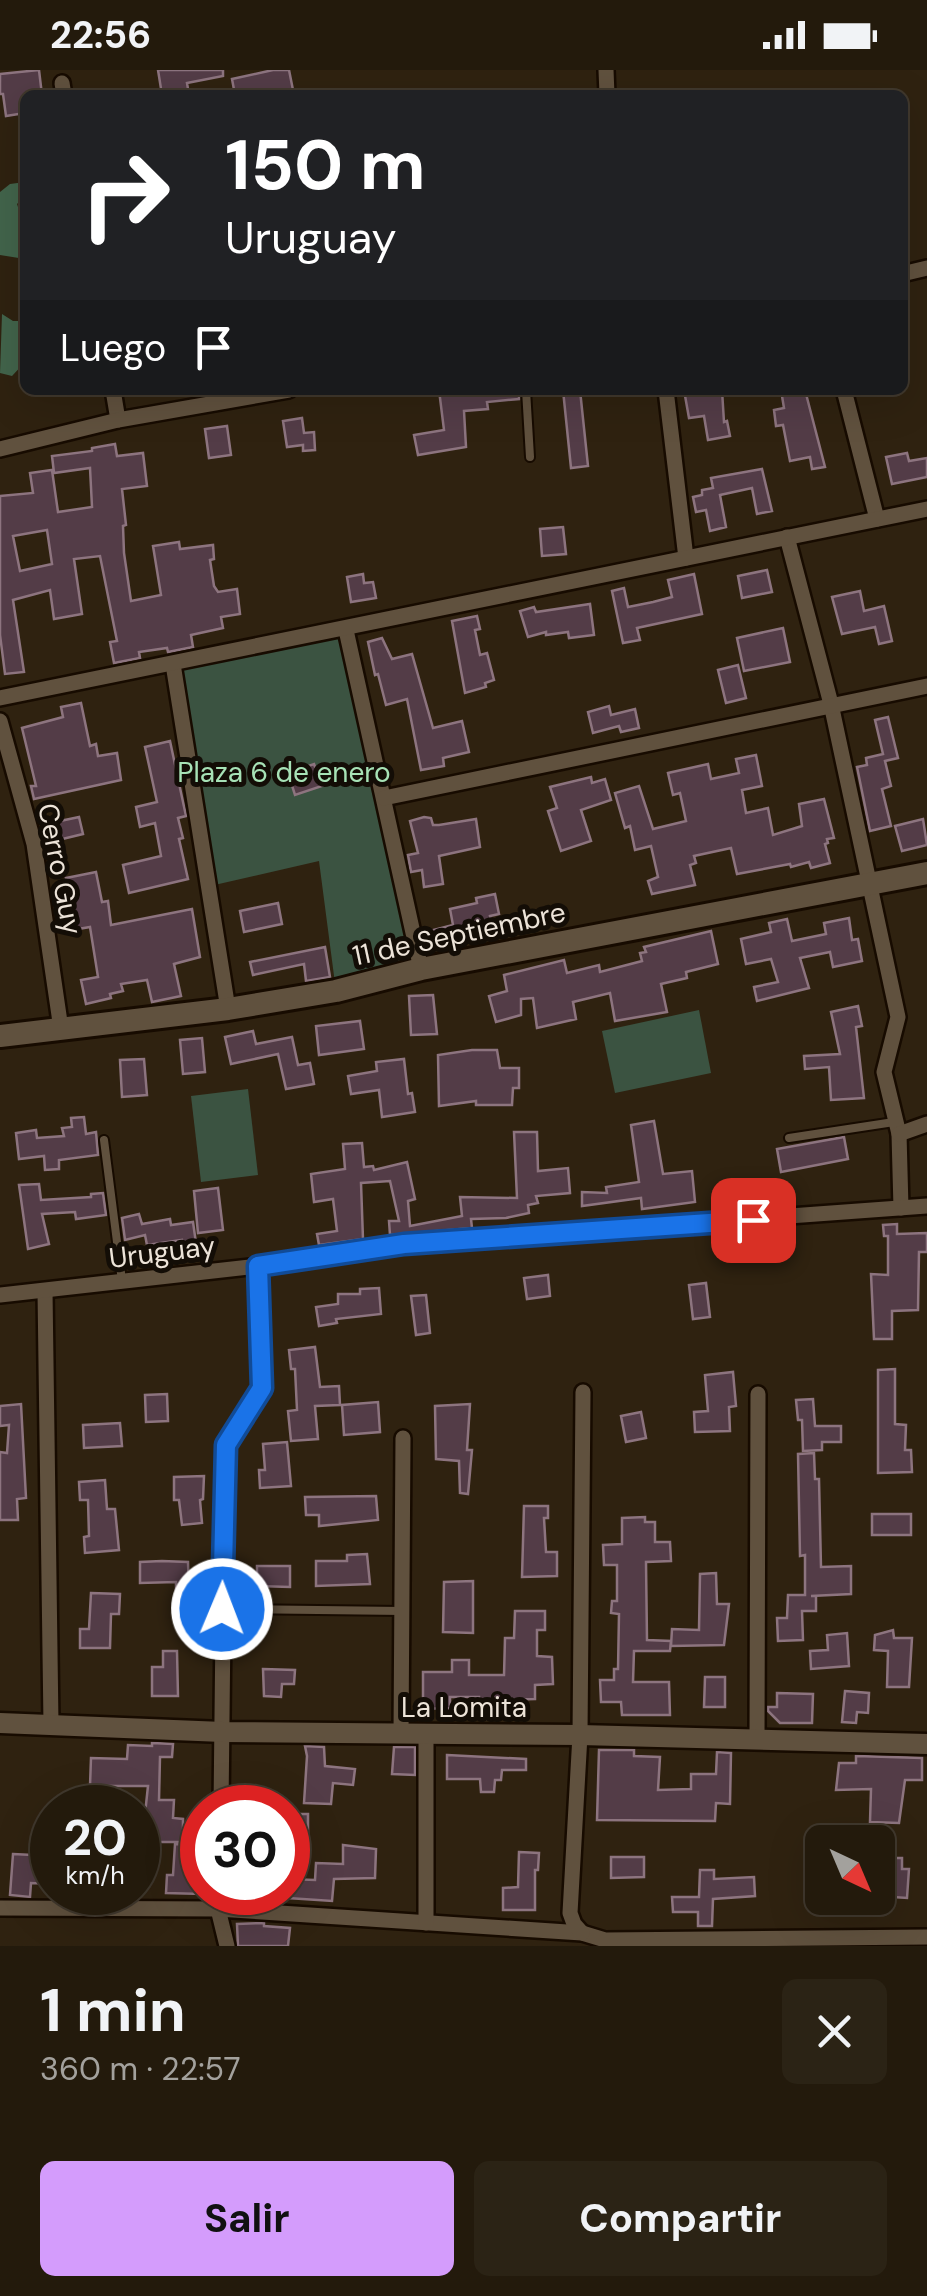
<!DOCTYPE html>
<html lang="es">
<meta charset="utf-8">
<style>
body{margin:0;font-family:"DM Sans",sans-serif;background:#2b2315;color:#f1f3f6;height:100vh;display:flex;flex-direction:column;font-size:38px;white-space:nowrap}
*{box-sizing:border-box;margin:0}
p{font-size:32px;color:#a3a19d}
.icon{flex:none;width:55px;height:55px;fill:none;stroke:currentColor;stroke-width:2;stroke-linecap:round;stroke-linejoin:round}
.map{position:relative;height:1876px;overflow:hidden}
.sheet{display:flex;flex-direction:column;background:#231a0c;flex:1}
.sheet>*{flex:none}
.top-card{position:absolute;left:20px;top:20px;width:888px;height:305px;border-radius:15px;box-shadow:0 10px 40px #0002,0 0 0 2px #40382d;background:#202124;color:#fff;overflow:hidden}
.needle{width:65px;rotate:136deg}
.controls{position:absolute;left:805px;top:1755px;display:grid;gap:20px}
.controls a{display:grid;place-items:center;width:90px;height:90px;border-radius:15px;background:#231a0c;box-shadow:0 10px 40px #0002,0 0 0 2px #40382d;font-size:50px}
.speed{position:absolute;left:30px;top:1715px;display:flex;gap:20px;font-size:50px;font-weight:700;text-align:center}
.speed>*{display:grid;place-content:center;width:130px;height:130px;border-radius:50%;background:#231a0c;box-shadow:0 10px 40px #0002,0 0 0 2px #40382d;line-height:1}
.speed small{font-size:25px;font-weight:400}
.speed .limit{border:15px solid #d22;background:#fff;color:#111}
.pin{position:absolute;display:grid;place-items:center;width:85px;height:85px;color:#fff;margin:-42px;border-radius:20px;box-shadow:0 5px 15px #0006}
.me{position:absolute;width:110px;margin:-55px;rotate:1deg;stroke-linejoin:round;filter:drop-shadow(0 0 8px #0008)}
.turn{display:flex;align-items:center;gap:35px;height:210px;padding:0 40px;font-size:45px}
.turn .icon{width:130px;height:130px;stroke-width:2.5}
.turn b{display:block;font-size:70px;line-height:85px}
.then{display:flex;align-items:center;height:95px;padding:0 40px;background:#0003;gap:20px;font-size:38px}
.round{display:grid;place-items:center;flex:none;width:105px;height:105px;border-radius:15px;background:#2b2315}
.head{display:flex;align-items:center;justify-content:space-between;height:170px;padding:0 40px}
h1{font-size:60px;font-weight:700;line-height:75px}
.cta{display:flex;gap:20px;margin-top:auto;padding:20px 40px}
.cta a{flex:1;height:115px;border-radius:15px;background:#d49cfc;color:#111;font-size:40px;font-weight:700;line-height:115px;text-align:center}
.cta a+a{background:#2b2315;color:#f1f3f6}
.status{display:flex;justify-content:space-between;align-items:center;height:70px;padding:0 50px;background:#231a0c;direction:ltr}
.status svg{height:28px;fill:currentColor}
.map>svg:first-child{display:block}
</style>
<div class="status"><b>22:56</b><svg viewBox="0 0 49 12"><path d="M0 12V9h3v3zM5 12V6h3v6zM10 12V3h3v9zM15 12V0h3v12zM26 1h20v11H26zM47 4h2v5h-2z"/></svg></div>
<div class="map">
<svg width="927" height="1876" viewBox="0 0 927 1876">
<rect width="100%" height="100%" fill="#2f2210"/>
<g fill="#3b5341">
<polygon points="346,560 421,899 336,921 319,791 210,816 173,595"/>
<polygon points="699,940 711,1003 615,1023 602,961"/>
<polygon points="248,1019 258,1105 201,1112 191,1026"/>
</g>
<g fill="#42644b">
<polygon points="25,112 25,126 17,134 19,140 25,139 25,189 0,185 0,122 10,114"/>
<polygon points="2,244 13,251 25,251 25,292 12,306 0,303"/>
</g>
<g fill="#533c47" stroke="#8d747f" stroke-width="2.5" fill-rule="evenodd">
<polygon points="39,0 42,25 25,25 25,43 6,46 3,24 0,24 0,4"/>
<polygon points="158,0 223,0 223,6 187,13 189,25 162,25"/>
<polygon points="273,0 289,0 294,25 235,25 232,9"/>
<polygon points="439,320 519,320 519,329 487,332 488,339 464,341 466,377 418,385 414,365 444,360"/>
<polygon points="563,320 580,320 588,396 571,398"/>
<polygon points="684,320 722,320 724,352 727,351 730,366 708,370 704,346 689,348"/>
<polygon points="781,320 805,320 825,397 812,399 810,387 790,391 783,355 776,356 774,340 784,338"/>
<polygon points="302,348 304,363 314,362 315,380 303,381 303,375 287,377 283,351"/>
<polygon points="227,356 231,385 209,388 205,359"/>
<path d="M 115,374 L 117,386 L 143,383 L 147,416 L 122,419 L 126,455 L 123,456 L 124,483 L 131,531 L 161,525 L 153,476 L 179,472 L 180,479 L 213,475 L 214,489 L 210,490 L 214,516 L 218,522 L 237,519 L 240,544 L 221,547 L 223,558 L 191,565 L 193,577 L 168,582 L 167,578 L 139,582 L 140,588 L 114,593 L 110,572 L 117,571 L 100,486 L 74,489 L 82,544 L 54,549 L 50,520 L 13,530 L 24,602 L 5,604 L 0,565 L 0,426 L 33,423 L 30,403 L 52,400 L 58,442 L 92,437 L 90,398 L 54,403 L 52,386 L 92,381 L 92,378 ZM 47,460 L 52,494 L 20,501 L 13,466 Z"/>
<polygon points="907,383 909,391 927,388 927,407 892,414 886,387"/>
<polygon points="762,399 772,441 757,444 752,418 720,425 726,457 710,461 706,440 696,442 693,427 702,425 702,420 713,418 711,408"/>
<polygon points="563,457 566,484 542,486 540,459"/>
<polygon points="767,500 772,522 742,528 738,506"/>
<polygon points="363,504 364,513 373,512 376,528 351,532 347,507"/>
<polygon points="694,504 702,544 637,558 640,570 623,573 612,521 624,518 628,537 653,532 672,527 668,510"/>
<polygon points="860,521 864,541 884,536 892,571 879,574 875,557 842,564 832,527"/>
<polygon points="590,534 594,565 569,568 568,562 546,565 546,562 528,567 520,541 534,537 536,542"/>
<polygon points="477,546 480,559 475,560 480,585 487,583 494,610 485,613 486,617 465,623 452,551"/>
<polygon points="783,558 790,592 744,601 737,568"/>
<polygon points="382,568 392,589 412,584 433,658 462,651 469,682 443,688 444,696 421,700 407,629 386,635 378,604 375,605 368,572"/>
<polygon points="738,595 746,628 726,633 718,600"/>
<polygon points="81,633 90,676 96,674 98,686 117,683 121,710 34,729 31,716 36,716 22,658 63,647 61,637"/>
<polygon points="609,636 611,645 635,639 639,658 621,662 619,656 593,663 588,642"/>
<polygon points="888,647 898,688 885,691 891,716 882,719 891,756 870,761 857,697 867,695 866,688 883,684 875,650"/>
<polygon points="170,671 186,746 178,748 183,768 179,769 188,809 129,823 123,795 161,786 155,753 140,757 136,737 157,732 145,677"/>
<polygon points="756,685 762,716 742,720 746,743 768,738 773,765 802,756 799,734 824,729 834,768 827,769 828,773 825,774 830,793 811,798 809,792 791,797 790,794 737,804 731,778 694,786 696,793 690,795 695,815 652,824 648,811 658,807 651,776 635,780 630,756 625,758 615,723 639,716 653,759 686,751 680,723 673,725 668,703 708,694 711,709 739,703 736,689"/>
<polygon points="314,694 318,705 328,701 331,713 295,725 288,703"/>
<polygon points="591,707 592,713 605,709 611,730 581,740 591,771 561,781 548,741 557,738 550,717"/>
<polygon points="79,747 83,764 50,772 46,754"/>
<polygon points="424,747 431,748 433,755 439,755 476,749 480,777 439,786 443,814 424,817 422,800 411,802 408,785 418,783 410,751"/>
<polygon points="923,749 927,775 902,781 895,756"/>
<polygon points="96,802 102,832 108,831 111,855 192,839 200,887 174,894 181,926 152,932 147,910 121,914 123,921 110,924 111,928 86,934 81,910 98,907 90,857 61,862 58,845 73,842 66,808"/>
<polygon points="495,824 499,844 490,846 494,868 482,871 480,860 434,878 430,861 453,855 450,839 477,833 476,828"/>
<polygon points="278,833 282,854 244,862 240,841"/>
<polygon points="849,848 852,870 858,869 862,891 833,897 830,882 800,888 809,918 757,931 754,917 778,912 771,889 746,894 741,869 771,862 769,853 787,849 792,871 826,864 824,853"/>
<polygon points="711,861 718,894 686,902 687,908 661,914 667,942 615,951 610,923 573,932 576,949 537,958 533,928 521,929 521,945 496,952 489,926 507,921 504,905 564,890 567,903 599,895 600,902 642,891 640,883 646,882 644,877"/>
<polygon points="325,877 330,907 306,911 304,894 253,905 250,892"/>
<polygon points="433,925 437,964 411,965 409,926"/>
<polygon points="858,936 862,956 856,957 864,1028 831,1030 829,997 805,999 804,986 840,984 831,942"/>
<polygon points="360,951 364,979 319,985 316,956"/>
<polygon points="253,961 256,974 292,967 298,995 310,993 314,1014 286,1019 278,984 231,994 225,967"/>
<polygon points="202,968 205,1002 183,1004 180,970"/>
<polygon points="472,980 497,980 500,998 519,998 519,1018 513,1018 512,1035 476,1035 476,1031 439,1036 438,985"/>
<polygon points="144,989 147,1025 122,1027 120,990"/>
<polygon points="404,989 408,1024 412,1023 415,1042 382,1047 379,1020 351,1024 348,1006 377,1001 376,992"/>
<polygon points="84,1047 86,1064 96,1062 98,1085 59,1090 59,1099 45,1100 44,1086 19,1089 16,1063 36,1060 37,1068 64,1066 62,1058 72,1057 71,1048"/>
<polygon points="654,1051 663,1104 692,1101 695,1132 642,1139 641,1128 582,1136 582,1122 607,1123 606,1117 639,1112 631,1055"/>
<polygon points="514,1062 537,1062 538,1101 568,1098 570,1123 536,1126 538,1133 528,1135 529,1143 506,1148 471,1149 472,1158 390,1165 389,1151 399,1151 390,1111 361,1113 363,1169 319,1175 317,1164 337,1161 333,1129 314,1132 311,1104 345,1099 343,1074 362,1073 364,1097 373,1096 374,1100 407,1092 415,1129 408,1131 410,1156 462,1146 460,1127 517,1128"/>
<polygon points="844,1067 848,1089 781,1102 777,1079"/>
<polygon points="39,1114 41,1130 91,1127 91,1124 103,1123 106,1145 76,1149 75,1142 42,1144 49,1174 28,1179 19,1115"/>
<polygon points="218,1118 223,1160 198,1163 194,1121"/>
<polygon points="139,1144 142,1154 170,1149 171,1155 193,1152 197,1180 184,1182 182,1170 147,1175 145,1165 125,1170 122,1148"/>
<polygon points="897,1154 897,1164 927,1163 927,1182 919,1182 918,1240 892,1241 892,1269 874,1269 871,1204 888,1205 888,1166 884,1166 883,1155"/>
<polygon points="548,1205 550,1226 527,1229 524,1208"/>
<polygon points="706,1213 710,1247 693,1249 689,1215"/>
<polygon points="379,1218 381,1244 336,1249 337,1253 319,1256 316,1237 338,1234 338,1224 360,1224 360,1219"/>
<polygon points="426,1225 430,1263 416,1265 411,1226"/>
<polygon points="315,1277 320,1317 339,1316 340,1335 315,1336 318,1369 291,1371 288,1341 297,1340 295,1299 291,1299 289,1280"/>
<polygon points="895,1299 895,1354 906,1355 905,1380 911,1380 912,1402 878,1403 878,1300"/>
<polygon points="733,1302 736,1336 729,1337 730,1361 695,1362 694,1342 708,1341 705,1305"/>
<polygon points="167,1324 168,1351 146,1352 145,1325"/>
<polygon points="813,1329 815,1356 841,1356 841,1372 822,1372 822,1380 803,1381 802,1350 798,1350 796,1330"/>
<polygon points="378,1332 380,1362 344,1365 342,1335"/>
<polygon points="21,1334 26,1428 17,1429 18,1450 0,1450 0,1382 7,1383 9,1355 0,1356 0,1336"/>
<polygon points="470,1334 467,1380 472,1380 468,1424 460,1423 459,1391 436,1389 435,1336"/>
<polygon points="641,1342 646,1368 626,1372 621,1346"/>
<polygon points="120,1353 122,1376 84,1378 83,1355"/>
<polygon points="287,1372 291,1416 260,1418 259,1400 265,1400 263,1374"/>
<polygon points="814,1383 815,1409 819,1409 821,1497 851,1496 851,1524 811,1526 816,1526 816,1541 802,1541 803,1570 778,1571 777,1548 787,1548 788,1525 805,1525 805,1485 800,1486 798,1384"/>
<polygon points="204,1406 203,1429 200,1430 202,1453 182,1455 179,1430 174,1430 174,1407"/>
<polygon points="105,1410 107,1439 115,1439 119,1480 85,1483 84,1467 89,1466 88,1430 80,1430 79,1412"/>
<polygon points="376,1426 378,1450 319,1456 319,1445 306,1445 305,1427"/>
<polygon points="524,1436 548,1436 548,1448 544,1448 546,1482 557,1482 557,1506 522,1507"/>
<rect x="872" y="1444" width="39" height="21"/>
<polygon points="645,1447 645,1452 655,1452 655,1472 670,1472 671,1491 646,1492 647,1570 671,1571 670,1581 634,1581 633,1612 669,1612 670,1645 622,1645 621,1632 601,1632 600,1610 614,1610 614,1599 618,1599 619,1544 611,1543 612,1531 617,1531 617,1495 604,1495 603,1475 622,1474 622,1448"/>
<polygon points="367,1484 370,1514 316,1516 316,1491 347,1491 347,1485"/>
<polygon points="162,1491 188,1492 189,1526 208,1526 209,1542 176,1543 176,1512 140,1513 140,1492"/>
<polygon points="257,1496 290,1496 290,1517 257,1516"/>
<polygon points="716,1503 717,1534 729,1534 724,1575 671,1576 672,1559 699,1560 700,1504"/>
<polygon points="473,1511 473,1563 443,1562 444,1512"/>
<polygon points="91,1523 120,1524 119,1544 111,1544 110,1578 80,1578 80,1559 89,1559"/>
<polygon points="515,1541 545,1541 545,1560 537,1560 537,1586 552,1587 553,1614 535,1615 535,1629 497,1630 498,1649 479,1649 479,1627 450,1627 450,1638 423,1639 423,1602 452,1602 452,1590 469,1590 469,1605 504,1605 505,1568 514,1568"/>
<polygon points="893,1560 894,1568 912,1568 909,1617 887,1617 888,1581 874,1580 875,1565"/>
<polygon points="847,1563 849,1596 811,1599 810,1581 828,1580 827,1565"/>
<polygon points="163,1581 177,1581 178,1626 152,1626 152,1597 163,1597"/>
<polygon points="263,1599 295,1600 294,1614 282,1614 281,1627 264,1626"/>
<polygon points="705,1607 725,1607 725,1637 704,1637"/>
<polygon points="845,1621 869,1623 868,1643 857,1642 856,1653 842,1652"/>
<polygon points="777,1623 813,1624 812,1653 780,1653 768,1641 768,1637 777,1637"/>
<polygon points="152,1673 173,1674 172,1687 160,1687 159,1730 174,1730 173,1748 183,1749 183,1772 142,1772 148,1716 90,1716 91,1688 127,1689 128,1675 152,1676"/>
<polygon points="305,1676 324,1677 325,1696 355,1699 353,1715 333,1713 331,1734 304,1733 307,1686"/>
<polygon points="394,1677 415,1677 415,1705 392,1704"/>
<polygon points="599,1680 634,1680 634,1686 660,1687 658,1720 691,1719 691,1704 716,1704 717,1682 731,1683 730,1734 716,1733 715,1751 597,1750"/>
<polygon points="447,1685 526,1689 526,1700 502,1700 501,1710 495,1710 494,1722 481,1722 480,1709 447,1709"/>
<polygon points="856,1686 922,1688 922,1710 905,1710 899,1753 870,1752 871,1719 836,1720 839,1693 856,1693"/>
<polygon points="289,1744 308,1744 308,1777 288,1776"/>
<polygon points="175,1774 202,1775 202,1824 166,1823 167,1805 173,1805"/>
<polygon points="343,1775 376,1779 375,1808 334,1809 332,1831 288,1828 288,1809 315,1810 316,1793 343,1794"/>
<polygon points="519,1782 539,1783 538,1800 535,1800 535,1840 503,1840 503,1818 518,1817"/>
<polygon points="13,1784 52,1786 52,1814 31,1813 30,1827 10,1825"/>
<polygon points="611,1787 644,1787 644,1807 611,1808"/>
<polygon points="878,1788 902,1788 902,1799 909,1799 907,1828 878,1826"/>
<polygon points="700,1800 714,1800 714,1809 754,1807 755,1826 713,1829 712,1856 698,1856 698,1842 673,1842 672,1827 699,1827"/>
<polygon points="264,1853 264,1856 290,1858 288,1876 238,1876 237,1854"/>
</g>
<g fill="none" stroke-linecap="round" stroke-linejoin="round">
<defs>
<g id="service">
<polyline points="526,320 530,387"/>
<polyline points="789,1068 894,1052"/>
<polyline points="104,1070 122,1211"/>
<polyline points="222,1539 403,1541"/>
</g>
<g id="minor">
<polyline points="606,0 607,25"/>
<polyline points="62,13 64,25"/>
<polyline points="902,204 927,198"/>
<polyline points="113,320 118,350"/>
<polyline points="666,320 686,488"/>
<polyline points="844,320 877,449"/>
<polyline points="0,379 118,350 289,320"/>
<polyline points="787,467 831,634 898,947 884,1002 899,1064 901,1138"/>
<polyline points="346,560 421,899"/>
<polyline points="173,594 228,939"/>
<polyline points="0,628 927,439"/>
<polyline points="0,651 34,774 61,959"/>
<polyline points="384,728 927,616"/>
<polyline points="899,1064 927,1054"/>
<polyline points="45,1221 51,1654"/>
<polyline points="0,1225 258,1196 404,1174 927,1136"/>
<polyline points="401,1664 403,1368"/>
<polyline points="757,1671 758,1324"/>
<polyline points="221,1738 225,1375 262,1318 258,1196"/>
<polyline points="219,1822 218,1839 227,1876"/>
<polyline points="0,1838 218,1839 582,1863 605,1870 927,1867"/>
<polyline points="426,1853 426,1664"/>
<polyline points="582,1863 574,1854 570,1843 580,1665 583,1322"/>
</g>
<polyline id="tertiary" points="0,1653 223,1662 580,1665 927,1674"/>
<polyline id="secondary" points="0,966 228,939 336,921 421,899 927,803"/>
</defs>
<use href="#service" stroke="#170b00" stroke-width="12"/>
<use href="#minor" stroke="#170b00" stroke-width="20"/>
<use href="#tertiary" stroke="#170b00" stroke-width="25"/>
<use href="#secondary" stroke="#170b00" stroke-width="28"/>
<use href="#service" stroke="#60513e" stroke-width="8"/>
<use href="#minor" stroke="#60513e" stroke-width="15"/>
<use href="#tertiary" stroke="#60513e" stroke-width="20"/>
<use href="#secondary" stroke="#60513e" stroke-width="22"/>
</g>
<g fill="none" stroke-linecap="round" stroke-linejoin="round">
<defs>
<polyline id="route" points="222,1539 226,1375 262,1318 258,1196 404,1174 753,1150"/>
</defs>
<use href="#route" stroke="#114b97" stroke-width="25"/>
<use href="#route" stroke="#1a73e8" stroke-width="18"/>
</g>
<g text-anchor="middle" dominant-baseline="central" stroke-width="10" stroke-linejoin="round" paint-order="stroke">
<g font-size="28" fill="#a7e2b6" stroke="#130d06">
<text x="284" y="702">Plaza 6 de enero</text>
</g>
<g font-size="28" fill="#ece3d8" stroke="#130d06">
<text transform="translate(60 799) rotate(79)">Cerro Guy</text>
<text transform="translate(459 864) rotate(-12)">11 de Septiembre</text>
<text transform="translate(162 1182) rotate(-7)">Uruguay</text>
<text x="464" y="1637">La Lomita</text>
</g>
</g>
</svg>
<div class="controls">
<a><svg class="needle" viewBox="-14 -14 28 28"><path d="M0-13l5 13h-10z" fill="#e53935"/><path d="M0 13l5-13h-10z" fill="#a3a19d"/></svg></a>
</div>
<div class="speed"><div>20<small>km/h</small></div><div class="limit">30</div></div>
<div class="pin" style="left:753px;top:1150px;background:#d93025"><svg class="icon" aria-label="arrive" viewBox="0 0 24 24"><path d="M6 21V4h12l-3 4 3 4H6"/></svg></div>
<svg class="me" style="left:222px;top:1539px" viewBox="-20 -20 40 40"><circle r="17" fill="#1a73e8" stroke="#fff" stroke-width="3"/><path d="M0-11L8 9 0 5-8 9z" fill="#fff"/></svg>
<div class="top-card">
<div class="turn"><svg class="icon" aria-label="right" viewBox="0 0 24 24"><path d="M7 20v-9h11M14 6l5 5-5 5"/></svg><div><b>150 m</b>Uruguay</div></div>
<div class="then">Luego<svg class="icon" aria-label="arrive" viewBox="0 0 24 24"><path d="M6 21V4h12l-3 4 3 4H6"/></svg></div>
</div>
</div>
<section class="sheet">
<div class="head"><div><h1>1 min</h1><p>360 m · 22:57</p></div><a class="round"><svg class="icon" aria-label="close" viewBox="0 0 24 24"><path d="M6 6l12 12M18 6L6 18"/></svg></a></div>
<div class="cta"><a>Salir</a><a>Compartir</a></div>
</section>
